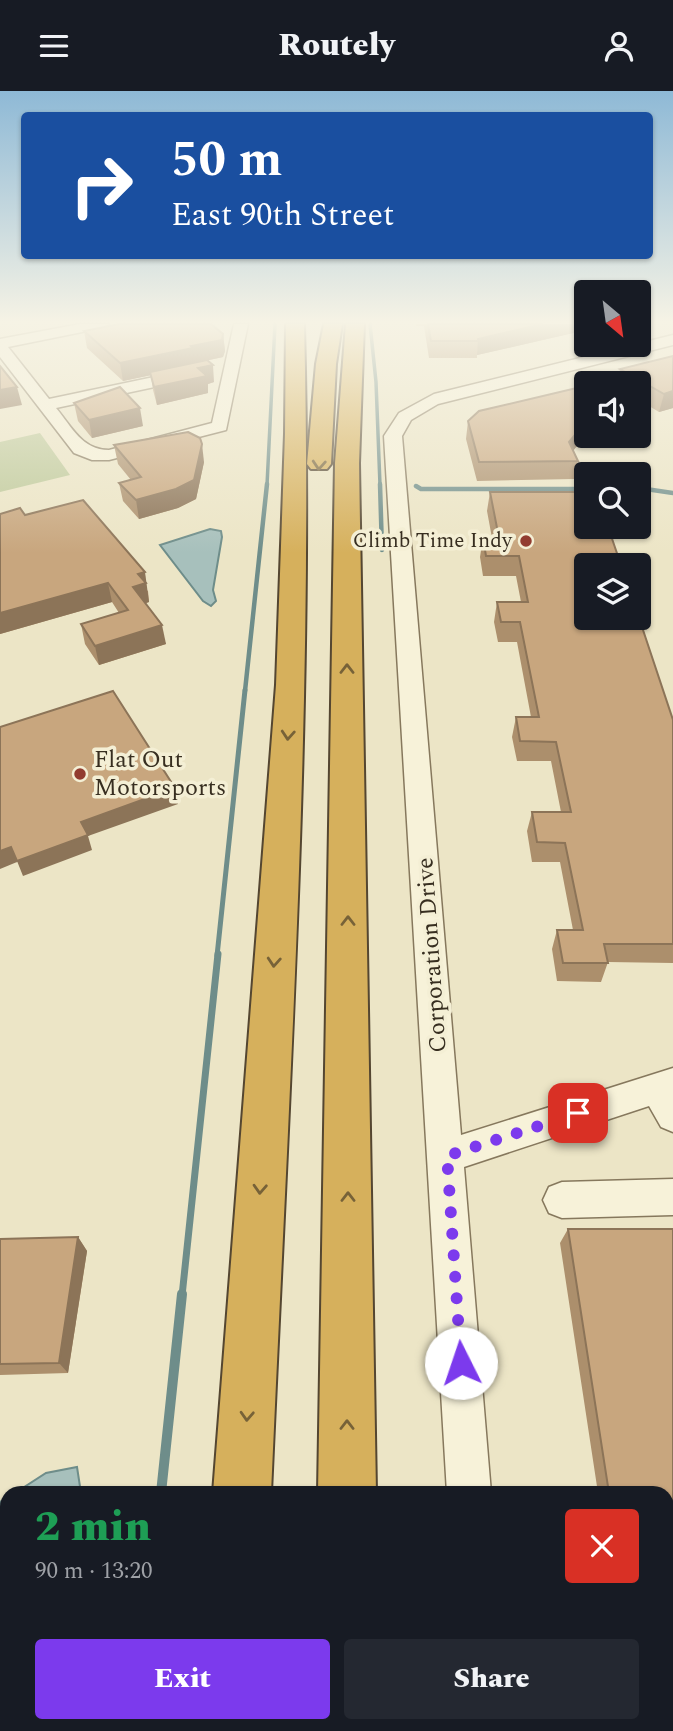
<!DOCTYPE html>
<meta charset="utf-8">
<style>
body{margin:0;font-family:Spectral,serif;background:#242831;color:#f1f3f6;height:100vh;display:flex;flex-direction:column;font-size:26px;white-space:nowrap}
*{box-sizing:border-box;margin:0}
p{font-size:23px;color:#9ea1a6}
.icon{flex:none;width:38px;height:38px;fill:none;stroke:currentColor;stroke-width:2;stroke-linecap:round;stroke-linejoin:round}
.map{position:relative;flex:1;overflow:hidden}
.side{position:absolute;left:0px;top:1395px;width:674px;height:247px;display:flex;flex-direction:column;background:#171b24;border-radius:21px 21px 0 0;box-shadow:0 2px 5px #0004}
.side>*{flex:none}
.guide{position:absolute;left:21px;top:21px;width:632px;height:147px;border-radius:7px;box-shadow:0 2px 5px #0004;background:#1a4fa0;color:#fff;overflow:hidden}
.needle{width:46px;rotate:151deg}
.buttons{position:absolute;left:574px;top:189px;display:grid;gap:14px}
.buttons a{display:grid;place-items:center;width:77px;height:77px;border-radius:7px;background:#171b24;box-shadow:0 2px 5px #0004;font-size:35px}
.pin{position:absolute;display:grid;place-items:center;width:60px;height:60px;color:#fff;margin:-30px;border-radius:14px;box-shadow:0 4px 10px #0006}
.me{position:absolute;width:77px;margin:-38px;rotate:356deg;stroke-linejoin:round;filter:drop-shadow(0 0 5px #0008)}
.turn{display:flex;align-items:center;gap:24px;height:147px;padding:0 35px;font-size:32px}
.turn .icon{width:91px;height:91px;stroke-width:2.5}
.turn b{display:block;font-size:49px;line-height:60px}
.round{display:grid;place-items:center;flex:none;width:74px;height:74px;border-radius:7px;background:#242831}
.head{display:flex;align-items:center;justify-content:space-between;height:119px;padding:0 35px}
h1{font-size:42px;font-weight:800;line-height:52px;color:#1e9e55}
.action{display:flex;gap:14px;margin-top:auto;padding:14px 35px}
.action a{flex:1;height:80px;border-radius:7px;background:#7c3aed;color:#fff;font-size:28px;font-weight:800;line-height:80px;text-align:center}
.action a+a{background:#242831;color:#f1f3f6}
header{display:flex;justify-content:space-between;align-items:center;height:91px;padding:0 35px;background:#171b24;font-size:32px;font-weight:800}
.map>svg:first-child{display:block}
</style>
<header><svg class="icon" aria-label="menu" viewBox="0 0 24 24"><path d="M4 6h16M4 12h16M4 18h16"/></svg>Routely<svg class="icon" aria-label="person" viewBox="0 0 24 24"><circle cx="12" cy="8" r="4"/><path d="M4 21q1-7 8-7t8 7"/></svg></header>
<div class="map">
<svg width="673" height="1640" viewBox="0 0 673 1640">
<rect width="100%" height="100%" fill="#ece5c6"/>
<polygon fill="#bec99a" points="40,342 70,384 0,401 0,351"/>
<g fill="#a7c0bc" stroke="#6e8d8a" stroke-width="2">
<polygon points="210,438 221,440 222,446 213,499 216,510 211,515 203,510 160,454"/>
<polygon points="77,1376 81,1402 15,1402 46,1382"/>
<polygon points="7,1407 7,1572 0,1576 0,1411"/>
</g>
<g fill="none" stroke-linecap="round" stroke-linejoin="round">
<g stroke="#6e8d8a" stroke-width="3.5">
<polyline points="370,233 376,291 380,394"/>
<polyline points="267,394 275,233"/>
</g>
<g stroke="#6e8d8a" stroke-width="4.5">
<polyline points="380,393 382,459"/>
<polyline points="416,395 421,398 586,398"/>
<polyline points="639,397 673,402"/>
<polyline points="245,600 267,393"/>
</g>
<polyline stroke="#6e8d8a" stroke-width="5" points="217,865 245,599"/>
<polyline stroke="#6e8d8a" stroke-width="7" points="182,1205 218,863"/>
<g stroke="#6e8d8a" stroke-width="10">
<polyline points="161,1402 182,1203"/>
<polyline points="133,1640 134,1634"/>
</g>
<defs>
<g id="minor">
<path d="M 80,233 L 109,233 L 102,237 L 8,256 L 49,308 L 192,278 L 200,283 L 192,288 L 56,317 C 72,336 82,359 109,359 L 212,332 L 234,233 L 248,233 L 226,339 L 109,369 L 92,369 L 74,362 L 0,266 L 0,248 Z"/>
<polygon points="673,244 673,254 438,313 411,329 402,345 461,1044 673,977 673,1041 661,1036 649,1015 464,1076 491,1402 447,1402 384,345 399,322 434,303"/>
<polygon points="673,1088 673,1124 562,1127 549,1122 543,1109 549,1096 562,1091"/>
<rect x="460" y="1634" width="50" height="6"/>
</g>
<g id="highway">
<path d="M 286,233 L 304,233 C 314,623 288,1012 271,1402 L 213,1402 L 276,594 L 285,343 Z"/>
<polygon points="324,233 342,233 336,273 331,373 327,378 311,378 307,373 316,273"/>
<polygon points="346,233 364,233 359,372 376,1402 318,1402 335,372"/>
<rect x="196" y="1634" width="66" height="6"/>
<rect x="313" y="1634" width="66" height="6"/>
</g>
</defs>
<use href="#minor" stroke="#86785d" stroke-width="3"/>
<use href="#highway" stroke="#544631" stroke-width="4"/>
<use href="#minor" fill="#f7f2d9" fill-rule="evenodd"/>
<use href="#highway" fill="#d6b05c" fill-rule="evenodd"/>
</g>
<g fill="#ac8f6c">
<polygon points="416,233 586,233 586,239 477,264 477,267 429,267 424,235 416,235"/>
<polygon points="84,240 223,243 225,260 223,266 195,272 214,291 208,293 208,302 157,314 153,299 151,284 123,290 87,257"/>
<polygon points="673,265 673,317 659,321 639,309 639,292 617,292 620,278"/>
<polygon points="74,312 143,335 92,347 78,330"/>
<polygon points="468,330 586,345 622,345 576,356 573,360 578,370 574,388 477,390 466,348"/>
<polygon points="114,354 204,371 196,408 178,417 139,428 123,410 119,392 131,389 118,373"/>
<polygon points="490,401 673,629 673,872 608,871 601,891 557,890 552,858 557,839 573,839 560,771 532,771 527,740 532,721 561,721 551,670 517,670 512,646 516,626 531,626 517,551 498,551 494,531 497,511 521,511 516,485 483,485 480,466 483,447 492,447 487,420"/>
<polygon points="0,423 25,424 148,500 149,511 146,512 166,553 99,574 85,553 81,533 119,522 112,511 0,543"/>
<polygon points="568,1138 673,1138 673,1520 667,1520 667,1402 598,1402 560,1152"/>
<polygon points="78,1146 87,1160 68,1282 0,1284 0,1148"/>
</g>
<g fill="#8c7458">
<polygon points="543,233 586,233 586,239 477,264 478,248"/>
<polygon points="223,243 225,260 223,266 195,272 195,275 123,290 120,272 191,255"/>
<polygon points="213,274 214,291 208,293 208,302 157,314 154,296 198,277"/>
<polygon points="17,296 22,314 0,318 0,299"/>
<polygon points="673,300 673,317 659,321 664,303"/>
<polygon points="140,317 143,335 92,347 89,329"/>
<polygon points="586,337 586,345 622,345 576,356 566,369 569,351 580,338"/>
<polygon points="202,353 204,371 196,408 178,417 139,428 136,409"/>
<polygon points="145,481 149,511 137,515 133,496 138,483"/>
<polygon points="108,492 112,511 0,543 0,522"/>
<polygon points="162,534 166,553 99,574 95,555"/>
<polygon points="175,697 178,713 88,745 92,759 23,785 17,770 81,731"/>
<polygon points="11,756 17,771 0,778 0,760"/>
<polygon points="78,1146 87,1160 68,1282 59,1272"/>
</g>
<g fill="#c8a67e" stroke="#8c7458" stroke-width="2">
<polygon points="119,233 211,233 223,243 222,249 191,255 193,257 120,272 84,240"/>
<polygon points="428,233 543,233 478,248 478,250 431,250"/>
<polygon points="673,265 673,300 664,303 620,278"/>
<polygon points="207,269 213,274 198,277 207,285 154,296 150,281"/>
<polygon points="0,275 17,296 0,299"/>
<polygon points="585,295 586,337 580,338 569,351 578,370 479,371 468,330 479,320"/>
<polygon points="120,296 140,317 89,329 74,312"/>
<polygon points="188,341 200,347 202,353 194,389 176,398 136,409 119,392 141,386 114,354"/>
<polygon points="490,401 586,401 586,436 608,436 621,474 586,474 586,527 639,527 673,629 673,853 604,853 608,872 563,872 557,839 583,839 565,752 537,751 532,721 571,721 556,651 520,650 516,626 539,626 520,531 501,531 497,511 528,511 519,465 486,465 483,447 499,447"/>
<polygon points="83,409 145,481 138,483 146,492 133,496 162,534 95,555 81,533 128,519 108,492 0,522 0,423 20,417 25,424"/>
<polygon points="113,600 175,697 81,731 88,744 17,770 11,756 0,760 0,636"/>
<polygon points="568,1138 673,1138 673,1518 667,1518 667,1402 609,1402"/>
<polygon points="78,1146 59,1272 0,1273 0,1148"/>
</g>
<defs><path id="oneway-chevron" d="M-2-3.5L2.5 0L-2 3.5" fill="none" stroke-width="1.6" stroke-linecap="round" stroke-linejoin="round" transform="scale(1.75)"/></defs>
<g stroke="#776238">
<use href="#oneway-chevron" transform="translate(319 374) rotate(94)"/>
<use href="#oneway-chevron" transform="translate(347 578) rotate(-90)"/>
<use href="#oneway-chevron" transform="translate(288 644) rotate(94)"/>
<use href="#oneway-chevron" transform="translate(348 830) rotate(-90)"/>
<use href="#oneway-chevron" transform="translate(274 871) rotate(94)"/>
<use href="#oneway-chevron" transform="translate(260 1098) rotate(93)"/>
<use href="#oneway-chevron" transform="translate(348 1106) rotate(-90)"/>
<use href="#oneway-chevron" transform="translate(247 1325) rotate(93)"/>
<use href="#oneway-chevron" transform="translate(347 1334) rotate(-90)"/>
</g>
<linearGradient id="sky" x2="0" y2="1"><stop stop-color="#8eb9d6"/><stop offset="0.5" stop-color="#f6f3e5"/><stop offset="1" stop-color="#f6f3e5" stop-opacity="0"/></linearGradient>
<rect width="673" height="462" fill="url(#sky)"/>
<g fill="none" stroke-linecap="round" stroke-linejoin="round">
<polyline stroke="#7c3aed" stroke-width="12" stroke-dasharray="0 21.6" points="461,1272 447,1065 578,1022"/>
</g>
<g fill="#923c30" stroke="#f4efd5" stroke-width="2.5">
<circle cx="526" cy="450" r="7"/>
<circle cx="80" cy="683" r="7"/>
</g>
<g text-anchor="middle" dominant-baseline="central" stroke-width="7" stroke-linejoin="round" paint-order="stroke">
<g font-size="21" fill="#372e20" stroke="#f4efd5" text-anchor="end">
<text x="512" y="450">Climb Time Indy</text>
</g>
<g font-size="24" fill="#372e20" stroke="#f4efd5" text-anchor="start">
<text x="94" y="669">Flat Out<tspan x="94" dy="28">Motorsports</tspan></text>
</g>
<g font-size="24" fill="#372e20" stroke="#f4efd5">
<text transform="translate(432 864) rotate(-94)">Corporation Drive</text>
</g>
</g>
</svg>
<div class="buttons">
<a><svg class="needle" viewBox="-14 -14 28 28"><path d="M0-13l5 13h-10z" fill="#e53935"/><path d="M0 13l5-13h-10z" fill="#9ea1a6"/></svg></a>
<a><svg class="icon" aria-label="sound" viewBox="0 0 24 24"><path d="M4 9h4l5-4v14l-5-4H4zM17 9q2 3 0 6"/></svg></a>
<a><svg class="icon" aria-label="search" viewBox="0 0 24 24"><circle cx="10" cy="10" r="6"/><path d="M15 15l6 6"/></svg></a>
<a><svg class="icon" aria-label="layers" viewBox="0 0 24 24"><path d="M12 4l9 5-9 5-9-5zM3 14l9 5 9-5"/></svg></a>
</div>
<div class="pin" style="left:578px;top:1022px;background:#d93025"><svg class="icon" aria-label="arrive" viewBox="0 0 24 24"><path d="M6 21V4h12l-3 4 3 4H6"/></svg></div>
<svg class="me" style="left:461px;top:1272px" viewBox="-20 -20 40 40"><circle r="19" fill="#fff"/><path d="M0-13L10 11 0 6-10 11z" fill="#7c3aed"/></svg>
<div class="guide">
<div class="turn"><svg class="icon" aria-label="right" viewBox="0 0 24 24"><path d="M7 20v-9h11M14 6l5 5-5 5"/></svg><div><b>50 m</b>East 90th Street</div></div>
</div>
<section class="side">
<div class="head"><div><h1>2 min</h1><p>90 m · 13:20</p></div><a class="round" style="background:#d93025;color:#fff"><svg class="icon" aria-label="close" viewBox="0 0 24 24"><path d="M6 6l12 12M18 6L6 18"/></svg></a></div>
<div class="action"><a>Exit</a><a>Share</a></div>
</section>
</div>
